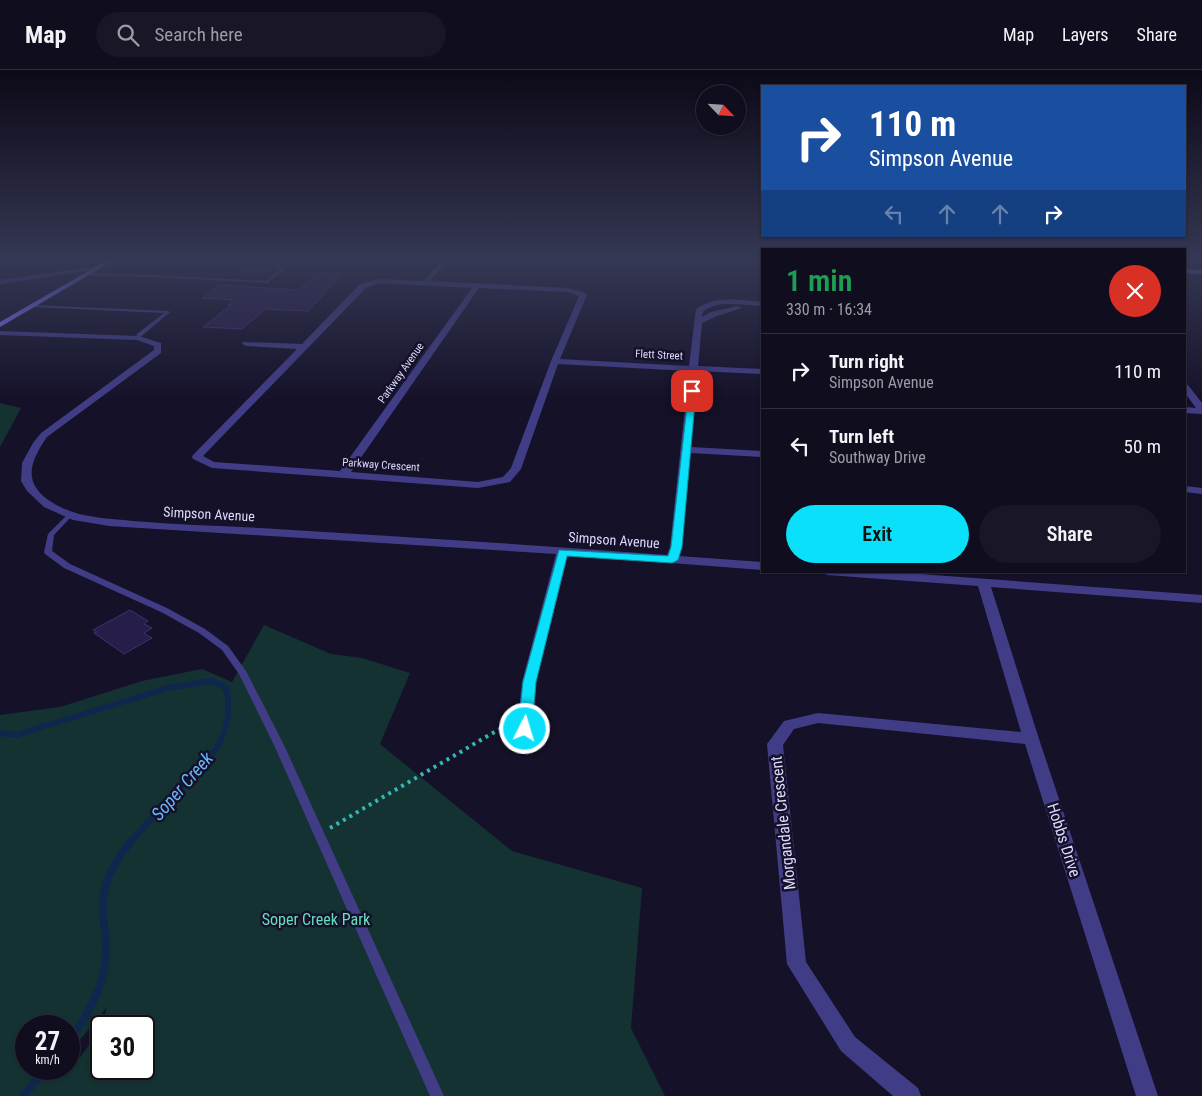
<!DOCTYPE html>
<meta charset="utf-8">
<style>
body{margin:0;font-family:"Roboto Condensed",sans-serif;background:#191628;color:#f1f3f6;height:100vh;display:flex;flex-direction:column;font-size:19px;white-space:nowrap}
*{box-sizing:border-box;margin:0}
p{font-size:16px;color:#9c9ca4}
.icon{flex:none;width:28px;height:28px;fill:none;stroke:currentColor;stroke-width:2;stroke-linecap:round;stroke-linejoin:round}
.map{position:relative;flex:1;overflow:hidden}
.details{position:absolute;left:761px;top:178px;width:425px;height:325px;display:flex;flex-direction:column;background:#100d1f;border-radius:0px;box-shadow:0 1px 4px #0004,0 0 0 1px #302d3d}
.details>*{flex:none}
.banner{position:absolute;left:761px;top:15px;width:425px;height:152px;border-radius:0px;box-shadow:0 1px 4px #0004,0 0 0 1px #302d3d;background:#1a4fa0;color:#fff;overflow:hidden}
.needle{width:32px;rotate:115deg}
.tools{position:absolute;left:696px;top:15px;display:grid;gap:10px}
.tools a{display:grid;place-items:center;width:50px;height:50px;border-radius:50%;background:#100d1f;box-shadow:0 1px 4px #0004,0 0 0 1px #302d3d;font-size:25px}
.speed{position:absolute;left:15px;top:945px;display:flex;gap:10px;font-size:25px;font-weight:700;text-align:center}
.speed>*{display:grid;place-content:center;width:65px;height:65px;border-radius:50%;background:#100d1f;box-shadow:0 1px 4px #0004,0 0 0 1px #302d3d;line-height:1}
.speed small{font-size:12px;font-weight:400}
.speed .limit{border:2px solid #111;border-radius:8px;background:#fff;color:#111}
.pin{position:absolute;display:grid;place-items:center;width:42px;height:42px;color:#fff;margin:-21px;border-radius:10px;box-shadow:0 2px 8px #0006}
.me{position:absolute;width:55px;margin:-28px;rotate:5deg;stroke-linejoin:round;filter:drop-shadow(0 0 4px #0008)}
.turn{display:flex;align-items:center;gap:18px;height:105px;padding:0 25px;font-size:22px}
.turn .icon{width:65px;height:65px;stroke-width:2.5}
.turn b{display:block;font-size:35px;line-height:42px}
.lanes{display:flex;align-items:center;height:48px;padding:0 25px;background:#0003;justify-content:center;gap:25px;direction:ltr}
.lanes .off{opacity:.35}
.round{display:grid;place-items:center;flex:none;width:52px;height:52px;border-radius:26px;background:#191628}
.head{display:flex;align-items:center;justify-content:space-between;height:85px;padding:0 25px}
h1{font-size:30px;font-weight:600;line-height:38px;color:#1e9e55}
.action{display:flex;gap:10px;margin-top:auto;padding:10px 25px}
.action a{flex:1;height:58px;border-radius:30px;background:#0ae0f9;color:#111;font-size:20px;font-weight:600;line-height:58px;text-align:center}
.action a+a{background:#191628;color:#f1f3f6}
ul{padding:0;list-style:none}
li{display:flex;align-items:center;gap:15px;height:75px;padding:0 25px;border-top:1px solid #302d3d}
li div{flex:1}
li b{display:block;font-size:19px}
li em{font-style:normal}
header{display:flex;align-items:center;gap:30px;box-sizing:border-box;height:70px;padding:0 25px;background:#100d1f;border-bottom:1px solid #302d3d}
header strong{font-size:24px}
nav{display:flex;gap:28px;margin-inline-start:auto;font-size:18px}
.search{width:350px;height:45px;background:#191628;display:flex;align-items:center;gap:12px;box-sizing:border-box;padding:0 18px;border-radius:28px;color:#9c9ca4;font-size:19px}
.map>svg:first-child{display:block}
</style>
<header>
<strong>Map</strong>
<div class="search"><svg class="icon" aria-label="search" viewBox="0 0 24 24"><circle cx="10" cy="10" r="6"/><path d="M15 15l6 6"/></svg>Search here</div>
<nav><a>Map</a><a>Layers</a><a>Share</a></nav>
</header>
<div class="map">
<svg width="1202" height="1026" viewBox="0 0 1202 1026">
<rect width="100%" height="100%" fill="#151129"/>
<g fill="#143232" fill-rule="evenodd">
<polygon points="0,333 21,338 0,377"/>
<path d="M 264,555 L 331,584 L 362,588 L 410,603 L 380,674 L 512,781 L 642,818 L 631,958 L 665,1026 L 0,1026 L 0,645 L 60,637 L 142,611 L 202,599 L 232,612 ZM 107,937 C 99,966 80,991 57,1010 L 61,999 L 26,999 L 26,956 L 69,956 L 69,983 ZM 101,956 L 144,956 L 144,999 L 101,999 Z"/>
</g>
<g fill="none" stroke-linecap="round" stroke-linejoin="round">
<path stroke="#10274d" stroke-width="6" d="M 0,663 L 16,665 L 171,617 L 213,611 L 226,618 C 231,641 228,659 216,679 L 130,772"/>
<g stroke="#10274d" stroke-width="8">
<path d="M 69,971 C 87,947 103,918 106,887 C 107,873 105,859 103,845 C 101,814 113,794 131,771"/>
<polyline points="23,1026 46,999"/>
</g>
</g>
<g fill="#261d49" stroke="#3e3074">
<polygon points="227,188 253,188 269,199 250,204"/>
<polygon points="320,203 343,204 308,241 265,239 242,259 203,257 231,235 228,235 234,230 202,228 219,215 298,220"/>
<polygon points="130,540 148,551 144,554 152,558 144,563 152,568 124,584 94,563 97,562 93,560"/>
</g>
<g fill="none" stroke-linecap="round" stroke-linejoin="round">
<polyline stroke="#33b8b1" stroke-width="4" stroke-dasharray="3 4.5" stroke-linecap="butt" points="330,758 510,653"/>
<g fill="#403d86" fill-rule="evenodd">
<polygon points="267,188 271,188 285,199 267,213 152,207 85,205 83,204 85,203 152,205 266,211 280,199"/>
<polygon points="31,235 168,241 170,242 138,269 136,268 137,264 164,243 33,237 31,236"/>
<polygon points="70,443 73,445 72,446 54,465 52,481 70,494 167,538 205,559 228,576 246,601 284,675 444,1026 430,1026 274,675 239,604 222,580 199,563 161,542 64,498 45,484 44,482 48,464 68,444"/>
</g>
<g fill="#403d86" fill-rule="evenodd">
<path d="M 444,188 L 450,188 L 430,211 L 568,218 L 586,223 L 587,225 L 560,289 L 689,296 L 696,239 C 714,225 741,230 762,232 L 762,236 C 744,236 718,229 703,242 L 702,247 L 711,242 L 738,236 L 742,238 L 717,246 L 702,253 L 698,296 L 762,299 L 762,304 L 697,301 L 691,377 L 762,381 L 762,387 L 690,383 L 682,477 L 679,486 L 762,492 L 762,500 L 568,485 L 536,612 L 533,659 L 530,663 L 525,664 L 520,663 L 517,659 L 522,612 L 556,484 L 109,456 L 73,450 L 44,437 L 27,421 L 21,411 L 22,393 L 33,373 L 41,363 L 154,280 L 154,276 L 137,270 L 0,265 L 0,261 L 138,266 L 161,273 L 161,283 L 47,367 C 29,393 22,414 53,433 C 77,448 105,448 133,451 C 181,455 228,456 276,459 C 407,467 537,475 667,485 L 670,477 L 689,301 L 558,294 L 521,399 L 510,412 L 478,418 L 212,398 L 193,389 L 192,387 L 193,385 L 297,279 L 246,276 L 242,274 L 243,272 L 302,274 L 360,214 L 380,209 L 423,211 ZM 380,213 L 472,218 L 340,401 L 214,392 L 203,386 L 366,218 ZM 479,218 L 567,222 L 579,226 L 551,291 L 511,398 L 503,407 L 478,412 L 351,402 Z"/>
<polygon points="98,196 100,197 100,199 0,214 0,210"/>
<polygon points="1185,314 1188,315 1202,333 1202,344 1185,343 1185,337 1196,338 1185,323"/>
<polygon points="1185,416 1202,418 1202,424 1185,422"/>
<polygon points="821,501 880,501 1202,525 1202,533 991,517 1039,669 1158,1026 1136,1026 1025,674 818,653 794,659 783,675 806,892 855,967 918,1018 921,1026 893,1026 841,981 787,894 767,674 784,651 818,643 1021,662 978,516 827,505"/>
</g>
<g fill="#7773fc" fill-rule="evenodd">
<polygon points="111,188 118,188 0,257 0,252"/>
<polygon points="1185,199 1202,200 1202,204 1185,203"/>
</g>
</g>
<linearGradient id="sky" x2="0" y2="1"><stop stop-color="#0c0917"/><stop offset="0.57" stop-color="#353854"/><stop offset="1" stop-color="#353854" stop-opacity="0"/></linearGradient>
<rect width="1202" height="331" fill="url(#sky)"/>
<polygon fill="#0ae0f9" stroke="#0692a2" points="689,319 696,321 682,477 678,490 672,493 567,486 536,612 532,659 530,663 520,663 518,659 523,612 559,480 668,486 671,477"/>
<g text-anchor="middle" dominant-baseline="central" stroke-width="5" stroke-linejoin="round" paint-order="stroke">
<g font-size="11" fill="#ded9fe" stroke="#151129">
<text transform="translate(659 285) rotate(3)">Flett Street</text>
<text transform="translate(401 303) rotate(-55)">Parkway Avenue</text>
<text transform="translate(381 395) rotate(4)">Parkway Crescent</text>
</g>
<g font-size="14" fill="#ded9fe" stroke="#151129">
<text transform="translate(209 444) rotate(3)">Simpson Avenue</text>
<text transform="translate(614 470) rotate(4)">Simpson Avenue</text>
</g>
<g font-size="16" fill="#ded9fe" stroke="#151129">
<text transform="translate(783 753) rotate(-96)">Morgandale Crescent</text>
<text transform="translate(1064 770) rotate(72)">Hobbs Drive</text>
</g>
<g font-size="16" fill="#66dec0" stroke="#151129">
<text x="316" y="849">Soper Creek Park</text>
</g>
<g font-size="18" font-style="italic" fill="#6ab7fb" stroke="#151129">
<text transform="translate(182 716) rotate(-49)">Soper Creek</text>
</g>
</g>
</svg>
<div class="tools">
<a><svg class="needle" viewBox="-14 -14 28 28"><path d="M0-13l5 13h-10z" fill="#e53935"/><path d="M0 13l5-13h-10z" fill="#9c9ca4"/></svg></a>
</div>
<div class="speed"><div>27<small>km/h</small></div><div class="limit">30</div></div>
<div class="pin" style="left:692px;top:321px;background:#d93025"><svg class="icon" aria-label="arrive" viewBox="0 0 24 24"><path d="M6 21V4h12l-3 4 3 4H6"/></svg></div>
<svg class="me" style="left:525px;top:659px" viewBox="-20 -20 40 40"><circle r="17" fill="#0ae0f9" stroke="#fff" stroke-width="3"/><path d="M0-11L8 9 0 5-8 9z" fill="#fff"/></svg>
<div class="banner">
<div class="turn"><svg class="icon" aria-label="right" viewBox="0 0 24 24"><path d="M7 20v-9h11M14 6l5 5-5 5"/></svg><div><b>110 m</b>Simpson Avenue</div></div>
<div class="lanes"><svg class="icon off" aria-label="left" viewBox="0 0 24 24"><path d="M17 20v-9H6M10 6l-5 5 5 5"/></svg><svg class="icon off" aria-label="ahead" viewBox="0 0 24 24"><path d="M12 20V5M6 11l6-6 6 6"/></svg><svg class="icon off" aria-label="ahead" viewBox="0 0 24 24"><path d="M12 20V5M6 11l6-6 6 6"/></svg><svg class="icon" aria-label="right" viewBox="0 0 24 24"><path d="M7 20v-9h11M14 6l5 5-5 5"/></svg></div>
</div>
<section class="details">
<div class="head"><div><h1>1 min</h1><p>330 m · 16:34</p></div><a class="round" style="background:#d93025;color:#fff"><svg class="icon" aria-label="close" viewBox="0 0 24 24"><path d="M6 6l12 12M18 6L6 18"/></svg></a></div>
<ul>
<li><svg class="icon" aria-label="right" viewBox="0 0 24 24"><path d="M7 20v-9h11M14 6l5 5-5 5"/></svg><div><b>Turn right</b><p>Simpson Avenue</p></div><em>110 m</em></li>
<li><svg class="icon" aria-label="left" viewBox="0 0 24 24"><path d="M17 20v-9H6M10 6l-5 5 5 5"/></svg><div><b>Turn left</b><p>Southway Drive</p></div><em>50 m</em></li>
</ul>
<div class="action"><a>Exit</a><a>Share</a></div>
</section>
</div>
